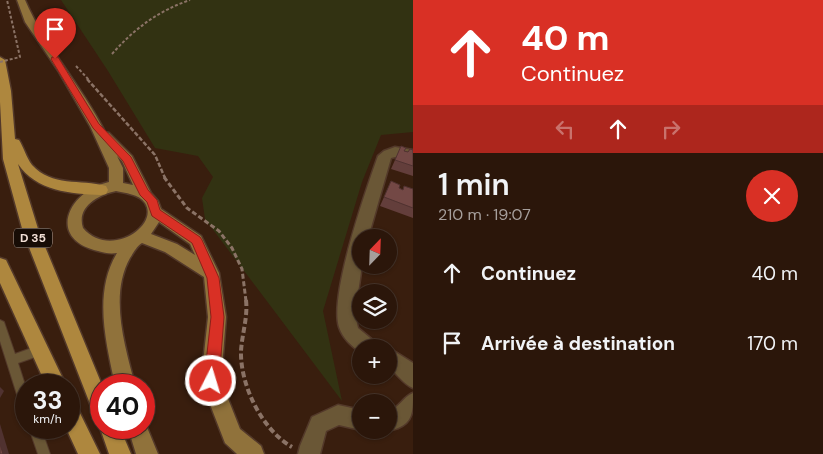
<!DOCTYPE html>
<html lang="fr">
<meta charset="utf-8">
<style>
body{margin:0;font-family:"DM Sans",sans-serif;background:#372318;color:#f1f3f6;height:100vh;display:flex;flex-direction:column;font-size:19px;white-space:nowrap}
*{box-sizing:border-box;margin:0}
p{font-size:16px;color:#a69f9c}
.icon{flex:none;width:28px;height:28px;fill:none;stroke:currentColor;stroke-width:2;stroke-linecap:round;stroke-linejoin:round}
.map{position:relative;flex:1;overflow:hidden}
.drawer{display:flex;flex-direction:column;background:#2b160a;width:410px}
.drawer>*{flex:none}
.hud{background:#d93025;color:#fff;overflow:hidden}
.needle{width:32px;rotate:23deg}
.buttons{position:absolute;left:352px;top:229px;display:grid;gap:10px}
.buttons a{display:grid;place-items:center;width:45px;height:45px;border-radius:50%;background:#2b160a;box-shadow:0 1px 4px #0004,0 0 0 1px #47352b;font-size:25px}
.speed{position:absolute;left:15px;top:374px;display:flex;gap:10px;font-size:25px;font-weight:700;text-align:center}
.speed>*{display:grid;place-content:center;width:65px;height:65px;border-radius:50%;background:#2b160a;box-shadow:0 1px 4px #0004,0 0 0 1px #47352b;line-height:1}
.speed small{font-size:12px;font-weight:400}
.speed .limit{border:8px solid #d22;background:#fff;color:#111}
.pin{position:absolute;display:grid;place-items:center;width:42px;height:42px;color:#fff;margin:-51px -21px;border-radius:50% 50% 50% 0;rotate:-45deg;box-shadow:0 0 5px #0007}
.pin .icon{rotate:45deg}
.me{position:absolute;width:55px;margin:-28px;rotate:5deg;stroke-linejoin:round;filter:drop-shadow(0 0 4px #0008)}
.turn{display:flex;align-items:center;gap:18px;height:105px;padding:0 25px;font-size:22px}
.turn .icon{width:65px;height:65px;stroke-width:2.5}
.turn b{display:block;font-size:35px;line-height:42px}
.lanes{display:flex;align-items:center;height:48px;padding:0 25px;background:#0003;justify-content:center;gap:25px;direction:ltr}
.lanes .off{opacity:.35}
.round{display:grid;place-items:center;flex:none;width:52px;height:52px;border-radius:26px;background:#372318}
.headline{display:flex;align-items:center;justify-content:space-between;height:85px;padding:0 25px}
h1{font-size:30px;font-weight:600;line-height:38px}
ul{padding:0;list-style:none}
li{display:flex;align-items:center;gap:15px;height:70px;padding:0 25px}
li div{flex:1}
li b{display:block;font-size:19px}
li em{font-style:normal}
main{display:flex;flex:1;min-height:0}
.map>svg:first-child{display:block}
</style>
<main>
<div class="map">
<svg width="413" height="454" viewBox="0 0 413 454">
<rect width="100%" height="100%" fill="#391e0e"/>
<polygon fill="#323212" points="61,0 413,0 413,132 381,135 362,182 323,311 342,401 205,219 202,198 213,177 198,156 155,148 108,71"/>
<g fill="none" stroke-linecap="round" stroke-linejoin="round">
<defs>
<g id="lane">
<polygon points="0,320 4,322 5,325 15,354 40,345 44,346 45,350 44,354 18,363 26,388 26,410 22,408 20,404 0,341"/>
<polygon points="29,428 41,428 50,454 38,454"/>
</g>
<g id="street">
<path d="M 395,147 L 413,150 L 413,159 L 399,156 L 391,158 L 368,238 L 361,238 L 362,265 L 355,314 L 358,328 L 375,342 L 378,348 L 361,348 L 361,353 C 352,346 343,339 339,327 C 329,295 366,190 378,156 L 384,151 Z"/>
<path d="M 389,348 L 413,363 L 413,388 C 403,384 398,374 389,368 Z"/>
<path d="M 413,393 C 413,411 413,422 398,428 C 393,430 391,431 386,430 L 389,430 L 389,411 C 399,408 403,397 413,393 Z"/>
<polygon points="338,405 361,410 361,430 339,425 326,431 320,454 298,454 300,446 312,417"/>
</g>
<g id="secondary">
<path d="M 17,0 L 25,0 C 45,47 82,86 105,132 L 109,133 L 132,156 L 151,193 L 158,201 L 161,209 L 201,236 L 219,273 L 226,317 L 221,381 L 240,429 L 261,446 L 264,454 L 237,454 L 225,443 L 201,381 L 208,317 L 204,277 L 165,252 L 142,243 C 136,247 134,252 130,258 C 109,295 125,347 135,385 L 115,385 C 106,342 93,293 117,253 C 110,254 105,253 98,251 C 46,239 68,191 109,182 L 109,168 L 90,126 L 59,72 L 25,22 ZM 117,156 L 122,161 L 133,185 L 123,183 L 123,168 ZM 116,191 C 125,193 139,194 145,203 C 160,226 109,259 83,228 C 76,207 98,195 116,191 ZM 159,222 L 190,244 L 195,255 L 177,244 L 151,234 Z"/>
<polygon points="144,420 158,454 136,454 128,428 144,428"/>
</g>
<g id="primary">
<path d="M 0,57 L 5,60 L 11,91 L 15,139 L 19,140 C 24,148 26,157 32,165 C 52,187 80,179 106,186 L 108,190 L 106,194 L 101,195 C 71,194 36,191 18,164 L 39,232 L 102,385 L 101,417 L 94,414 L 23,232 L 3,159 L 0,102 Z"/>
<polygon points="0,258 6,260 66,385 46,385 0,283"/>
<polygon points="69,402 76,405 100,454 78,454 66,428 69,428"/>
<polygon points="101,424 101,428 120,428 131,454 109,454 100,428"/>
</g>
</defs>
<use href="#lane" stroke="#53392a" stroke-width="2"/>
<use href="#street" stroke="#53392a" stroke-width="3"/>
<use href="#secondary" stroke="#53392a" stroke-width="3"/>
<use href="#primary" stroke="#53392a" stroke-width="3"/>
<g stroke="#8b7366" stroke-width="2" stroke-dasharray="3 2" stroke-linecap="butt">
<path d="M 112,54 C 134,29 158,11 190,0"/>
<polyline points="76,66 89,80"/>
</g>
<polyline stroke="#8b7366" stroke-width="2.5" stroke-dasharray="4.5 2" stroke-linecap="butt" points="87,79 155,155 165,178"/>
<polyline stroke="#8b7366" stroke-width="3" stroke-dasharray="5 2.5" stroke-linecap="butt" points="164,177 187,208 219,231 232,248 242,269 246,301"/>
<path stroke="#8b7366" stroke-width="4" stroke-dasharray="6 3" stroke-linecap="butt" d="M 246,300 C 248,317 242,334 241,351 C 240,385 262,430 292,447"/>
<use href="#lane" fill="#6a5736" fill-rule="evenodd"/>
<use href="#street" fill="#6a5736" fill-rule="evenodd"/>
<use href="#secondary" fill="#90723b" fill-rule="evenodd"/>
<use href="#primary" fill="#ae873e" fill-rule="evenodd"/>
<polyline stroke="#8b7366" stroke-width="2" stroke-dasharray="3 2" stroke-linecap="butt" points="0,62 20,57 7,0"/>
</g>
<g fill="#633e3b">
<polygon points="413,150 413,176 391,169 395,160 405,151 408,152"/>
<polygon points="399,188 403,190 413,189 413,218 380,206 384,197"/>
</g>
<g fill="#503230">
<polygon points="0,387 4,391 0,398"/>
<polygon points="0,424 9,454 3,454 0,444"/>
</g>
<g fill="#734845" stroke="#503230">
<polygon points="401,146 406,148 404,151 408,152 410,149 413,150 413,166 395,160"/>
<polygon points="391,181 400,185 399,188 403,190 404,186 413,189 413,208 384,197"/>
<polygon points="0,444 3,454 0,454"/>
</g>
<polygon fill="#d93025" stroke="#8d1f18" points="52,57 58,57 99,124 131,157 148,190 157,200 160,210 200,237 202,240 219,278 224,317 219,381 216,386 211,388 206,386 204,381 211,317 207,278 192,243 152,216 147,202 140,195 123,161 93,128 51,59"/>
<g text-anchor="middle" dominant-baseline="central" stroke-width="4" stroke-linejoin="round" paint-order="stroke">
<rect fill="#170c05" stroke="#b0a097" stroke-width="1" x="14" y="228.5" width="38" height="19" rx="4"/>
<g font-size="12" font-weight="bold" fill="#f2dfd5">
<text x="33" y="238">D 35</text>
</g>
</g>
</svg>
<div class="buttons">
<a><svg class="needle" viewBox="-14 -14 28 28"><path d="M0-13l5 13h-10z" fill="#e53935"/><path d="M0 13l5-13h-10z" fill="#a69f9c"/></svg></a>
<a><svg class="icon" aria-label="layers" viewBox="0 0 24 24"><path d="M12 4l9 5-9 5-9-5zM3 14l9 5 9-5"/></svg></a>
<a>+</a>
<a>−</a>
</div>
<div class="speed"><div>33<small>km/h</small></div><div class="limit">40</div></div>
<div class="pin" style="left:55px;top:59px;background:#d93025"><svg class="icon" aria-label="arrive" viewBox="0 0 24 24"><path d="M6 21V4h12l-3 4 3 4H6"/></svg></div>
<svg class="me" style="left:211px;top:381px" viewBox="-20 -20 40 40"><circle r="17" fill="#d93025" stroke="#fff" stroke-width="3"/><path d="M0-11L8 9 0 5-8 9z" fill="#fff"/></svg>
</div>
<section class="drawer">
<div class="hud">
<div class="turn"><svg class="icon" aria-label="ahead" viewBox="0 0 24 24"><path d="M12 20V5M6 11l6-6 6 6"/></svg><div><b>40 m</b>Continuez</div></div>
<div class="lanes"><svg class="icon off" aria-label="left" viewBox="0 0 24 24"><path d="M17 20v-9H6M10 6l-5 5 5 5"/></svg><svg class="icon" aria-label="ahead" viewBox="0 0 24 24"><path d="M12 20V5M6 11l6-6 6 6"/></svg><svg class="icon off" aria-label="right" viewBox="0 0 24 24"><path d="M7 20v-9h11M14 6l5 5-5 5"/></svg></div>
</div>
<div class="headline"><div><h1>1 min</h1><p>210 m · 19:07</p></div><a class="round" style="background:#d93025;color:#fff"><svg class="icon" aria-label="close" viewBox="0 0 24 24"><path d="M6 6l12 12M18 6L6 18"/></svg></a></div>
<ul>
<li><svg class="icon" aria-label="ahead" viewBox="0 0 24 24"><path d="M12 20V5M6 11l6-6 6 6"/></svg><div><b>Continuez</b></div><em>40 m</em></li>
<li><svg class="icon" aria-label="arrive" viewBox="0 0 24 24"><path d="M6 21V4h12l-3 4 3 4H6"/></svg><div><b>Arrivée à destination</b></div><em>170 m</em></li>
</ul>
</section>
</main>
